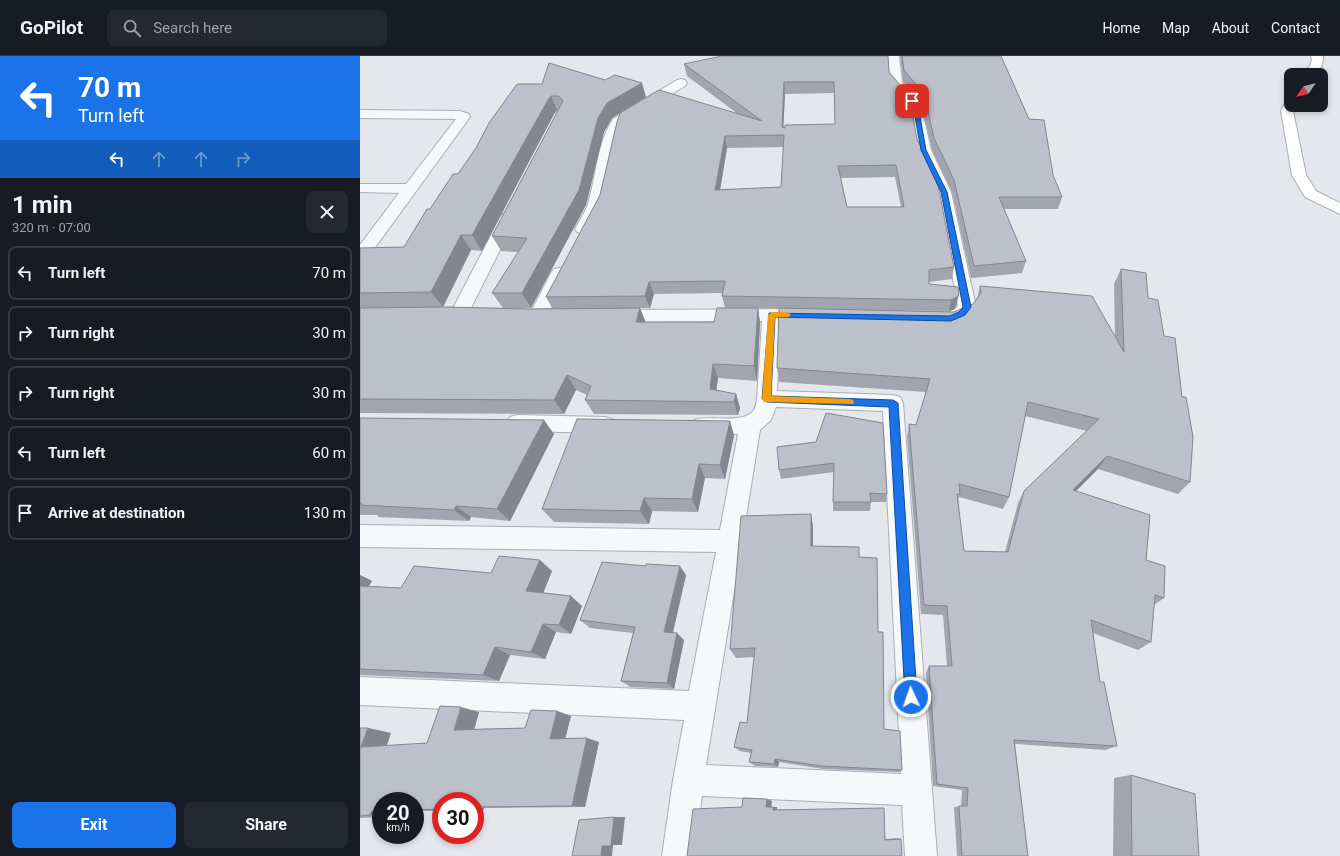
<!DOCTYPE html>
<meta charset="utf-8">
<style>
body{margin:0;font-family:Roboto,sans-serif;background:#242831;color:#f1f3f6;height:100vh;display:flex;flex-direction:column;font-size:15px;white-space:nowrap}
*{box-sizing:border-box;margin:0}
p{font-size:13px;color:#9ea1a6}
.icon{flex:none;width:22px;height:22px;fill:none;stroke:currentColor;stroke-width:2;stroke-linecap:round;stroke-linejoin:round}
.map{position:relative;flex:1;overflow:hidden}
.details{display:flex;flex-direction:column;background:#171b24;width:360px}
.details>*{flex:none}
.hud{background:#1a73e8;color:#fff;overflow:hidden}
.needle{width:26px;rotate:235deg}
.controls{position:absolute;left:924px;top:12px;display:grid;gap:8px}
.controls a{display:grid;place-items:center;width:44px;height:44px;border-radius:8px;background:#171b24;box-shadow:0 2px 6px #0003;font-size:20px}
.speed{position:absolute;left:12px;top:736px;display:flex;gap:8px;font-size:20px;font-weight:700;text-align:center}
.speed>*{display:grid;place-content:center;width:52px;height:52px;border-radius:50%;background:#171b24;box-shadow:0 2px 6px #0003;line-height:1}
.speed small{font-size:10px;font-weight:400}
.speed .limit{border:6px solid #d22;background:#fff;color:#111}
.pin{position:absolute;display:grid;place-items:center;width:34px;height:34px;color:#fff;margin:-17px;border-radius:8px;box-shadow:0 2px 6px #0006}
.me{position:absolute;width:44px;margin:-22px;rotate:357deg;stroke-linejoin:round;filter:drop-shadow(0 0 3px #0008)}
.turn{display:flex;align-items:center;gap:14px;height:84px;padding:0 12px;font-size:18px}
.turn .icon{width:52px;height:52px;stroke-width:2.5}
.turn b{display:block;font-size:28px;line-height:34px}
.lanes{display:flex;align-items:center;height:38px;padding:0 12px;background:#0003;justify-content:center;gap:20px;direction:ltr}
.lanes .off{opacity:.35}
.round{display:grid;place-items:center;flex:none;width:42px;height:42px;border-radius:8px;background:#242831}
.headline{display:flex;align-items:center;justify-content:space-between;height:68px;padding:0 12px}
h1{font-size:24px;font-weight:700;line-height:30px}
.cta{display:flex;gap:8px;margin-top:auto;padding:8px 12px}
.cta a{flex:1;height:46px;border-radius:8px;background:#1a73e8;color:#fff;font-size:16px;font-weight:700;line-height:46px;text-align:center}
.cta a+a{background:#242831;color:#f1f3f6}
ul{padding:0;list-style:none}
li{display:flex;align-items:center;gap:12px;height:54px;margin:0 8px 6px;padding:0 4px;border:2px solid #363941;border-radius:8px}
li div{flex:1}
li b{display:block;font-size:15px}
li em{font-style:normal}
header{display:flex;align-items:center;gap:24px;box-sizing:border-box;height:56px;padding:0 20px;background:#171b24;border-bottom:1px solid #363941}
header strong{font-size:19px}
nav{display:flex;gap:22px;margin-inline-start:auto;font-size:14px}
.search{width:280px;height:36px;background:#242831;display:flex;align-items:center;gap:10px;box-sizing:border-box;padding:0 14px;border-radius:8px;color:#9ea1a6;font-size:15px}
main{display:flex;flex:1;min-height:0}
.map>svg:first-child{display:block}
</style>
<header>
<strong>GoPilot</strong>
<div class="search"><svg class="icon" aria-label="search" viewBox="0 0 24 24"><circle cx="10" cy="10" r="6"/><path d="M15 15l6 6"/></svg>Search here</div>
<nav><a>Home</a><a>Map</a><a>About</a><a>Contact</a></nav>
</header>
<main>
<section class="details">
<div class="hud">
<div class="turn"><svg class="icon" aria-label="left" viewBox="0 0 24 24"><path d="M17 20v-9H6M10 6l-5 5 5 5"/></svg><div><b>70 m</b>Turn left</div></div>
<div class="lanes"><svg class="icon" aria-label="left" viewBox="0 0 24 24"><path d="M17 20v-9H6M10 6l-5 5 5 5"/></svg><svg class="icon off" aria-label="ahead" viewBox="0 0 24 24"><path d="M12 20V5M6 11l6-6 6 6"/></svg><svg class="icon off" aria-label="ahead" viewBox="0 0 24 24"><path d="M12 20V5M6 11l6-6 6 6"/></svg><svg class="icon off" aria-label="right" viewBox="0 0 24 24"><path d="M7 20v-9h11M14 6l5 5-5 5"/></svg></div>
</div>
<div class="headline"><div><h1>1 min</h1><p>320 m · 07:00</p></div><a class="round"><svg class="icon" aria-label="close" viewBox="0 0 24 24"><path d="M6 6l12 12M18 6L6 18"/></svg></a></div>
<ul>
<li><svg class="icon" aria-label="left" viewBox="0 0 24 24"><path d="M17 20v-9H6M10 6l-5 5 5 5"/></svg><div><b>Turn left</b></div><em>70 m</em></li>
<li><svg class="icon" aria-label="right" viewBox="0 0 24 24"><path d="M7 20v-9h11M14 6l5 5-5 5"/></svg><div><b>Turn right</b></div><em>30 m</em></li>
<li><svg class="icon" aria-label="right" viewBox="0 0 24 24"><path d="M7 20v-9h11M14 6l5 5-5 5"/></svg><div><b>Turn right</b></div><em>30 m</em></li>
<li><svg class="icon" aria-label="left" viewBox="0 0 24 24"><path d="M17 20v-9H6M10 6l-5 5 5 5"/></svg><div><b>Turn left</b></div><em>60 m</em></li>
<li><svg class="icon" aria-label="arrive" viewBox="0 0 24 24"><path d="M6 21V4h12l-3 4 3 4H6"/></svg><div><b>Arrive at destination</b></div><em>130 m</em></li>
</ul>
<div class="cta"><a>Exit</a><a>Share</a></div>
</section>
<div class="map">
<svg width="980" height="800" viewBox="0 0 980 800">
<rect width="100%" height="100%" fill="#e4e7ec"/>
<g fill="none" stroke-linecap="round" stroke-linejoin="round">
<defs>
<g id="street">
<path d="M 527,0 L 539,0 L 542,26 L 561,50 L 571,94 L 591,136 L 616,251 C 607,265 591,272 575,267 L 572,263 L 575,259 L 589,256 L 598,250 L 577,136 L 557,94 L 549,51 L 530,27 Z"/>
<path d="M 321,23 L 325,24 L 327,27 L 325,30 L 263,68 L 259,77 L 243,150 L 229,176 L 223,178 L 217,176 L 215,173 C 219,165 225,157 228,148 C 236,121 237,87 253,63 L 317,24 Z"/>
<polygon points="0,54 100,55 109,58 110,61 6,204 0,205 0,189 39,137 0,136 0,128 46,128 96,63 0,62"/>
<polygon points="149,155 154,157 157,160 108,258 105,262 99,264 93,262 90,258 141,160 144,157"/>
<polygon points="200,212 206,213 209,217 187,260 184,264 178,266 172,264 169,260 191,217 194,213"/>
<path d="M 449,253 L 455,255 L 458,259 L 455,263 L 449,265 L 420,265 L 417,335 L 533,339 L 540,341 L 543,347 L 577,800 L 545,800 L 542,749 L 342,740 L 334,800 L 302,800 L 313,724 L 324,664 L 0,649 L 0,621 L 329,635 L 356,496 L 0,491 L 0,469 L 360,474 L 378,378 L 341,378 L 334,376 L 330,370 L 334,364 C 350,359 383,368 393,355 C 396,352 396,347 397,343 L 402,265 L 253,266 L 247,264 L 244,260 L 247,256 L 253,254 ZM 416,351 L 523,355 L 541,718 L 346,709 L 400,374 L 411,364 Z"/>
<polygon points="157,359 245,361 252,363 256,369 252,375 245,377 157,375 150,373 146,367 150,361"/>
</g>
<g id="secondary">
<path d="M 951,0 L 963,0 C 964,5 960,15 956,19 L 943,19 C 947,14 954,7 951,0 Z"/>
<polygon points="931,42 931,49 936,49 933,55 946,119 956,135 980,147 980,158 945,141 932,119 921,55 927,43"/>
</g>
</defs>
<use href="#street" stroke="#a9aeb7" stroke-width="2"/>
<use href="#secondary" stroke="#a9aeb7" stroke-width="2"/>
<use href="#street" fill="#f7f8fa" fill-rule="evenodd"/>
<use href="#secondary" fill="#fff" fill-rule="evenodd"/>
</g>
<g fill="#a1a5ae" fill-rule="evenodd">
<polygon points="540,0 641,0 693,119 702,141 698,153 644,153 666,205 662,217 611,222 592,136 572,94 562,50 543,25"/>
<path d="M 324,8 L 529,16 L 557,83 L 594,211 L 592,223 L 569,226 L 569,228 L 599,238 L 596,250 L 595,253 L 589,255 L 506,254 L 594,256 L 613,248 L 617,243 L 620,230 L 755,281 L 754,228 L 761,213 L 788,242 L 804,280 L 830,426 L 818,438 L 738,413 L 716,435 L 786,504 L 804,542 L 794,549 L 791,586 L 778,594 L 733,577 L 740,626 L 757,690 L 745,694 L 655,688 L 668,800 L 597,800 L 594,751 L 601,750 L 602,734 L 573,730 L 566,617 L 569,610 L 587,610 L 583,559 L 561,558 L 547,381 L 549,368 L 556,369 L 566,336 L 419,326 L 417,312 L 419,253 L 398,252 L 400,267 L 397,325 L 358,322 L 356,334 L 376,338 L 380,352 L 378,359 L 234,358 L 225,344 L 227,339 L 216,334 L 204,358 L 0,357 L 0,192 L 44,191 L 70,153 L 98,118 L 116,92 L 157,28 L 286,41 L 252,62 L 244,76 L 226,149 L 171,252 L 143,252 L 132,237 L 158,196 L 141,195 L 132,180 L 198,54 L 194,58 L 122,195 L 111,194 L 83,251 L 169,253 L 192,252 L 186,241 L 378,58 L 327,20 ZM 474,37 L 475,68 L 423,72 L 425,38 ZM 424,91 L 421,131 L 360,134 L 367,92 ZM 535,121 L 541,151 L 487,151 L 480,122 ZM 362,237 L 362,240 L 365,252 L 354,266 L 285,266 L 280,252 L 225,252 L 290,252 L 294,238 ZM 665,360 L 727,375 L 664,435 L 658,447 L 645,496 L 604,495 L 598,444 L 599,441 L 643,453 L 649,441 Z"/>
<polygon points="0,362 194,378 150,465 111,461 109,465 19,461 17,459 0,459"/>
<polygon points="374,379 365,423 345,422 338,456 292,455 289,468 194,466 182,453"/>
<polygon points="456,386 527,438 526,446 511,446 510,455 473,455 473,446 474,416 421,423 419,414"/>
<polygon points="451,458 453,471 453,490 499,501 518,576 524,673 542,714 539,716 463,713 419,706 418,711 395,710 389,706 391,697 380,695 374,691 387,667 394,601 376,602 370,593"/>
<polygon points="192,515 183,537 222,550 211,578 196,576 185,603 150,599 139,625 0,619 0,519 12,525 8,530 41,532 131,517"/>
<polygon points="326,519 313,577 324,584 314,633 270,631 261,625 273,577 230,572 220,564"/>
<polygon points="197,655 211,660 205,683 239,686 225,751 124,752 123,754 115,754 115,745 81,745 81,755 55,755 55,745 21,745 21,761 0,762 0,672 8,672 31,677 26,690 67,687 119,656 114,673 165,672"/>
<polygon points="771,719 839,800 753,800 754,722"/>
<polygon points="412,745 411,751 417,751 417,754 525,783 538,782 541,783 542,800 382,751"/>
</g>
<g fill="#83868d">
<polygon points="424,26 425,38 423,79 422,71"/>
<polygon points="282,27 286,41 252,62 244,76 226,149 171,252 162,237 238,62 247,47"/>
<polygon points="191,40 197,54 194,58 122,195 112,179 188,44"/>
<polygon points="365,80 367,92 358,146 355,134"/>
<polygon points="101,179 111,194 83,251 71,236"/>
<polygon points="289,226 294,238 290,252 285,240"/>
<polygon points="599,238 596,250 595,253 589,255 591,244"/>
<polygon points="280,252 286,267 276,266"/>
<polygon points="398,252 400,267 397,325 394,310"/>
<polygon points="353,308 358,322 355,345 350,333"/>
<polygon points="207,319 216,334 204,358 194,344"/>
<polygon points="376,338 380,352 378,359 374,346"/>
<polygon points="184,364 194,378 150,465 137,453"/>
<polygon points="370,365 374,379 365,423 360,409"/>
<polygon points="747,400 738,413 705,446 713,434"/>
<polygon points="339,408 345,422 338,456 332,443"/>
<polygon points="284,442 292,455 289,468 280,455"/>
<polygon points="96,450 111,461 109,465 94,454"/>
<polygon points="451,458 453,471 453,502 451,490"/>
<polygon points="180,504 192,515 180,545 166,535"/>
<polygon points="320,510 326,519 311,584 304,576"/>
<polygon points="0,519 12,525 4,538 0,537"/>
<polygon points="211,540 222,550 211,578 199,569"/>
<polygon points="183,568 196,576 185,603 171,596"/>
<polygon points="317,577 324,584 314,633 307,627"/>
<polygon points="135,591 150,599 139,625 123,619"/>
<polygon points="101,651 119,656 113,678 94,674"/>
<polygon points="197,655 211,660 204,687 190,683"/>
<polygon points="8,672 31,677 25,695 1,691"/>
<polygon points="227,682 239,686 225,751 212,750"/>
<polygon points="415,703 419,706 418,711 414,708"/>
<polygon points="407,743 412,745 411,752 406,751"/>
<polygon points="115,751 124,752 123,754 115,753"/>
<rect x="413" y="751" width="4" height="3"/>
<polygon points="12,755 21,755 21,760 10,759"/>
<polygon points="254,761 265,761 262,789 253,789 252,800 241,800 242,790"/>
</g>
<g fill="#bbc0ca" stroke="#83868d" fill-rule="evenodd">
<path d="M 362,0 L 528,0 L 529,16 L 549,40 L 557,83 L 577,124 L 594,211 L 569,214 L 569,228 L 598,231 L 599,238 L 597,241 L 591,244 L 362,240 L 365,225 L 289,226 L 285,240 L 186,241 L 240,139 L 257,66 L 260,57 L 299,34 L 402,65 L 324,8 ZM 424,26 L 474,26 L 475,68 L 425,69 L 425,72 L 422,71 ZM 424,79 L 421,131 L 355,134 L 365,80 ZM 536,109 L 544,151 L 487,151 L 478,110 Z"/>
<polygon points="542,0 641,0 669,63 684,64 693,119 702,141 639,141 666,205 614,210 594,124 574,82 564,38 544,14"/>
<polygon points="189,7 245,24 255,19 282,27 247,47 238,62 219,134 162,237 132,237 167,182 132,180 203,45 199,40 191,40 188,44 112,179 101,179 71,236 0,237 0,192 44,191 67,153 70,153 93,118 98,118 116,92 129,67 157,28 182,28"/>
<path d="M 761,213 L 786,217 L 788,242 L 798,244 L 804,280 L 815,282 L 822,341 L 826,341 L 833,381 L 830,426 L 747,400 L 713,434 L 790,459 L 786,504 L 805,510 L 804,542 L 795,539 L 791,586 L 731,564 L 740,626 L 744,626 L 757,690 L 654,684 L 668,800 L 602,800 L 599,750 L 607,750 L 608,732 L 577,728 L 569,610 L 592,610 L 587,550 L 564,549 L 549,368 L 556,369 L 570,323 L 417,312 L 419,252 L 594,256 L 613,248 L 621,237 L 620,230 L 732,240 L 764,296 ZM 668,346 L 739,363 L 664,435 L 648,496 L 604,495 L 597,438 L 600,438 L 599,428 L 649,441 Z"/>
<polygon points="87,251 169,253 280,252 276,266 354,266 357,252 398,252 394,310 353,308 350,333 376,338 374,346 225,344 231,330 207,319 194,344 0,343 0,252"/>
<polygon points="466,357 523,367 527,438 510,437 511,446 473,446 474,407 419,414 417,391 456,386"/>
<polygon points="0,362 184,364 137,453 96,450 94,454 1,449 2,447 0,447"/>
<polygon points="217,363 370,365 360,409 339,408 332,443 284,442 280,455 182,453"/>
<polygon points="451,458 451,490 499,491 499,501 517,502 518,576 523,576 524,673 540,675 542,714 461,710 415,703 414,708 389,706 392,694 374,691 380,666 387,667 395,592 370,593 381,460"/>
<polygon points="139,500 180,504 166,535 211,540 199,569 183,568 171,596 135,591 123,619 0,613 0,530 41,532 54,510 131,517"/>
<polygon points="242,506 286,510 286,508 320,510 304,576 317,577 307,627 261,625 275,571 220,564"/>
<polygon points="80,650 101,651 94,674 165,672 171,654 197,655 190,683 227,682 212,750 115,751 115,745 81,745 81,753 55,754 55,745 21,745 21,755 12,755 10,759 0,760 0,672 8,672 1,691 67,687"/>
<polygon points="771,719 835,738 839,800 772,800"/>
<polygon points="383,742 407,743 406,751 413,751 413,754 524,752 525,784 541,783 542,800 327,800 333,753 382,751"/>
<polygon points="254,761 251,790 242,790 241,800 212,800 219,764"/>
</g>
<polygon fill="#1a73e8" stroke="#114b97" points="550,44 554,44 558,50 566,94 587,136 611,251 605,259 591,265 415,261 411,340 533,344 538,347 557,641 555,645 551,647 547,645 545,641 529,351 407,346 402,343 409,257 590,260 599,256 603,251 581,136 561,94 553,50"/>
<polygon fill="#f59e0b" points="412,256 428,256 431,259 428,261 415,261 411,340 490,343 493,344 494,346 493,348 404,346 402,343 408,259"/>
</svg>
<div class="controls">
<a><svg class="needle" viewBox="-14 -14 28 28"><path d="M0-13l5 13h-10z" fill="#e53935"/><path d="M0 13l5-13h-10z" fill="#9ea1a6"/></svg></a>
</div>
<div class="speed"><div>20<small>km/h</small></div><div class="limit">30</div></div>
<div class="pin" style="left:552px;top:45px;background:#d93025"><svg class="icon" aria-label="arrive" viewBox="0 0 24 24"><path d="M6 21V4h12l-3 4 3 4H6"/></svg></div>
<svg class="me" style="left:551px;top:641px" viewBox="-20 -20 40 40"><circle r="17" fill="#1a73e8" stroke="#fff" stroke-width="3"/><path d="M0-11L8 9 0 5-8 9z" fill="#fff"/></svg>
</div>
</main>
